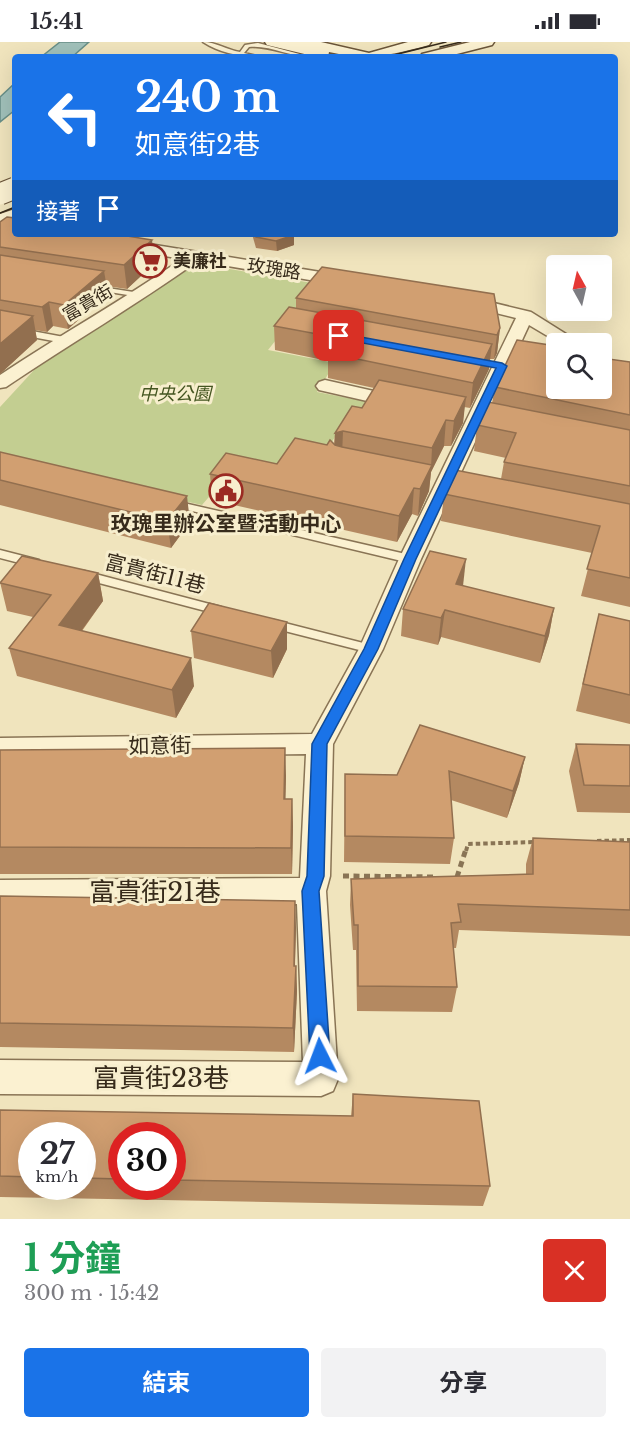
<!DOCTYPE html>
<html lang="zh-TW">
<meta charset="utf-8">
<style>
body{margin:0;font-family:"Libre Baskerville","Noto Sans TC",serif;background:#f2f2f3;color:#2b2b33;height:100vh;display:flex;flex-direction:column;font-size:22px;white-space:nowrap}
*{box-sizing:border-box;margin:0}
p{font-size:20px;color:#7c7c81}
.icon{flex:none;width:33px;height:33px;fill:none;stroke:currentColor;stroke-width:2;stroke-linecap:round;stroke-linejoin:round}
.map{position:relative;height:1177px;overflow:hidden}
.sheet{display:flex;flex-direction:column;background:#fff;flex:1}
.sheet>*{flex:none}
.guide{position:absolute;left:12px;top:12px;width:606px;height:183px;border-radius:6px;box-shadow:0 6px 24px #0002;background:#1a73e8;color:#fff;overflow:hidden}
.needle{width:39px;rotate:352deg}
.fabs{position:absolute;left:546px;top:213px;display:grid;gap:12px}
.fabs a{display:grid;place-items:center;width:66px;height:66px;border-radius:6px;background:#fff;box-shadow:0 6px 24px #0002;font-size:30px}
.speed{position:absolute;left:18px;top:1080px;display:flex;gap:12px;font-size:30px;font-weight:700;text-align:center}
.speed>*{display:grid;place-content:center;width:78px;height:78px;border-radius:50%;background:#fff;box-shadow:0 6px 24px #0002;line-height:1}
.speed small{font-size:15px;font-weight:400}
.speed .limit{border:9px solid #d22;background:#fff;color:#111}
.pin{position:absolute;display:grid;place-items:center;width:51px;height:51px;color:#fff;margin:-26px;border-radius:12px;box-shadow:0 3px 9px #0006}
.me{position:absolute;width:66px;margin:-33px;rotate:357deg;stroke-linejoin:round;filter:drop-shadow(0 0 4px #0008)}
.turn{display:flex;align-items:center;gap:21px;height:126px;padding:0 24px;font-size:27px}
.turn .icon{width:78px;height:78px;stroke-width:2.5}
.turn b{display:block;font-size:42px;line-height:51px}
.then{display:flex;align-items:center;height:57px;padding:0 24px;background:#0003;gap:12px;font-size:22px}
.round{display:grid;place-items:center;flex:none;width:63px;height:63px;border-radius:6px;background:#f2f2f3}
.overview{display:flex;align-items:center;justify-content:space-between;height:102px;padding:0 24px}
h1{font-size:36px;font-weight:700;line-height:45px;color:#1e9e55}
.button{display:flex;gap:12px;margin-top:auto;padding:12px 24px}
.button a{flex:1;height:69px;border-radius:6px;background:#1a73e8;color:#fff;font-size:24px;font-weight:700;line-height:69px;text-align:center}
.button a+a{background:#f2f2f3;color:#2b2b33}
.status{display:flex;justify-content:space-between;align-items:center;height:42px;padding:0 30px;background:#fff;direction:ltr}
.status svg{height:16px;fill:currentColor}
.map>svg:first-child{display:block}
</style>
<div class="status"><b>15:41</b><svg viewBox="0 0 49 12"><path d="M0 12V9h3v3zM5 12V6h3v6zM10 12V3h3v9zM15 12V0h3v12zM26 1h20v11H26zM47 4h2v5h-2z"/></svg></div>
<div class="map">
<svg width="630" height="1177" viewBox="0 0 630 1177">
<rect width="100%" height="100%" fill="#f0e4bd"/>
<polygon fill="#c3ce91" points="200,222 324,243 291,279 268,308 335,321 317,350 374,361 342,384 328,406 276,446 226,435 202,463 0,418 0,365 35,327 184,230"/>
<g fill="#a1c1ba" stroke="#688f88" stroke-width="1.5">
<polygon points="60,0 89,0 72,15 41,15"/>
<polygon points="15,41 15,68 0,80 0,55"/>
</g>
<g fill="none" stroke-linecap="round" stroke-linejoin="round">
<defs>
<g id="lane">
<path d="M 203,0 C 216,0 227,8 240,10 L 245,3 L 258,1 L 311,15 C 290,15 270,3 249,5 L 244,11 L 261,15 C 241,15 220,11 203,0 Z"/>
<polygon points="88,243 140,251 144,253 140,255 91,247 88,247"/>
<polygon points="0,283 64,295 68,298 64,301 0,289"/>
<polygon points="175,459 410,513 416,517 410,521 171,464 170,462"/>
<polygon points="0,508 39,518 41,521 35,525 0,516"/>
<polygon points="84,529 221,565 227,569 221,573 80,536 78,533"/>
<polygon points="273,578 371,603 377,607 371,611 269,585 267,582"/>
</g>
<g id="street">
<path d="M 66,192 L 88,192 L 345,234 L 353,239 L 345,244 L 198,219 C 136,263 70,302 6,345 L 0,346 L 0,333 C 60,293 123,258 182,217 L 79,199 Z"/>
<polygon points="465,254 531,270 582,302 561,302 529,283 421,517 383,607 333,702 330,834 326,849 338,1037 333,1049 321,1054 0,1052 0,1018 303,1020 297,862 0,864 0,838 300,836 306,712 0,716 0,696 312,692 359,607 399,517 516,276 459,262 457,259"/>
<polygon points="325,338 409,357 411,361 409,365 402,367 319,348 316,344 319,340"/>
</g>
<g id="secondary">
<path d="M 265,0 L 321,0 L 369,11 L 408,0 L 431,0 L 429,3 C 391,13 369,19 329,10 L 328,15 L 317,15 L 267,3 Z"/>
<polygon points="470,0 494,0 492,3 445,15 420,15 422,12"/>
<polygon points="15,167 15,180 0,185 0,172"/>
</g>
</defs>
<use href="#lane" stroke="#897455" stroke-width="3"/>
<use href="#street" stroke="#897455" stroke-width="3"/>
<use href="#secondary" stroke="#6b5539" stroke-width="3"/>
<g stroke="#897455" stroke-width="4" stroke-dasharray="4.5 3" stroke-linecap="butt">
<polyline points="597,799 630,798"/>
<polyline points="466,809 468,802 536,800"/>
</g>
<g stroke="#897455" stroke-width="5" stroke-dasharray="6 4.5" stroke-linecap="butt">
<polyline points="343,834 435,835"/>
<polyline points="457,835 466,807"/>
</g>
<use href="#lane" fill="#fbf1d1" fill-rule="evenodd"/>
<use href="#street" fill="#fbf1d1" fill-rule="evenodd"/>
<use href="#secondary" fill="#fbf1d1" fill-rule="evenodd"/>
<g stroke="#372b1b" stroke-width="1.5">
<polyline points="440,5 461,0"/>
<polyline points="386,15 446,0"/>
<polyline points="0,160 15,154"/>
<polyline points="0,171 15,165"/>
</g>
<defs>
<polyline id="secondary-bridge" points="0,152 15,146"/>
</defs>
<use href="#secondary-bridge" stroke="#6b5539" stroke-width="23" stroke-linecap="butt"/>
<use href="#secondary-bridge" stroke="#fbf1d1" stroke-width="21"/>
</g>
<g fill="#b48961" fill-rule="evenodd">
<polygon points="0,180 15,192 133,192 130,194 155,221 127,247 106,244 108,252 68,287 53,284 47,290 35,288 37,298 0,332"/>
<polygon points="252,192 294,192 294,203 277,209 256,206"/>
<polygon points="296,256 500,286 497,311 494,317 490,317 489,327 470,366 464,365 463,381 451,404 444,404 431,430 429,449 418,474 412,472 397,500 212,458 210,432 277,422 327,403 334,403 335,391 362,366 374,346 328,336 328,319 275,308 274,284 296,266"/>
<polygon points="630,320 630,565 581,554 592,511 441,479 444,452 501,437 504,420 506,416 474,409 477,383 492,361 495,345 556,346"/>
<polygon points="0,410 190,480 171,506 0,463"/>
<polygon points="98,531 103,559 82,589 194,644 176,676 17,634 9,606 33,575 7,569 0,540"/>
<polygon points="463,544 554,566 549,593 540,621 441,595 438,603 401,594 403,567"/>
<polygon points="599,572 630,579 630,682 576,669"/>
<polygon points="191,589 287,607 273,636 194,616"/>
<polygon points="576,702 630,703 630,771 577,770 569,729"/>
<polygon points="0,708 286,733 285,757 292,757 293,784 292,832 0,832"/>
<polygon points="525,715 519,741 507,776 451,758 454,796 450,822 344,820 345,732 397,733"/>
<polygon points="533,796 630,800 630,894 459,888 456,906 453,906 457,945 452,970 357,969 356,908 353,908 350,863 351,837 526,832 526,822"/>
<polygon points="0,854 296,885 295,924 296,924 297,949 294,1010 0,1005"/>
<path d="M 353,1052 L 490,1144 L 483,1164 L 0,1155 L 0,1068 L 351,1074 ZM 32,1094 L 82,1094 L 82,1144 L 32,1144 ZM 122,1094 L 172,1094 L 172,1144 L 122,1144 Z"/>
</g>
<g fill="#926f4f">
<polygon points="294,193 294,203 277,209 276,199"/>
<polygon points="152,198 155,221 127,247 124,223"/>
<polygon points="104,229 108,252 68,287 64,263"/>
<polygon points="49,260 53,284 47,290 42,265"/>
<polygon points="33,274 37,298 0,332 0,302"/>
<polygon points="500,286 497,311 494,317 497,293"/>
<polygon points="492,302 489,327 470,366 473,341"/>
<polygon points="466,355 463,381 451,404 454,379"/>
<polygon points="446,378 444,404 431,430 429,449 418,474 420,447 431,426 432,406"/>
<polygon points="343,389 342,415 334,417 335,391"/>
<polygon points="414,446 412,472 397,500 399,474"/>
<polygon points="187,454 190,480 171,506 167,479"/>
<polygon points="466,517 463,544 456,542"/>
<polygon points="98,531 103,559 65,611 59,583"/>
<polygon points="554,566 549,593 540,621 545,594"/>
<polygon points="445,568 441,595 438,603 441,576"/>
<polygon points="287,580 287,607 273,636 271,609"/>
<polygon points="191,616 194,644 176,676 172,648"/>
<polygon points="285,706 286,733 285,783 284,757"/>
<polygon points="525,715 519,741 507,776 513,749"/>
<polygon points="292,757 293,784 292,832 291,806"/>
<polygon points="295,859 296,885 294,949 294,924"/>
<polygon points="296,924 297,949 294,1010 293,986"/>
</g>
<g fill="#d19f71" stroke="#926f4f" stroke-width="1.5">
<polygon points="7,175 15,176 15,192 115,192 152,198 124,223 0,205 0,180"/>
<polygon points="255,192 294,192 294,193 276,199 256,195"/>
<polygon points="0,213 104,229 64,263 49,260 42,265 0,258"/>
<polygon points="322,225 494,252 500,286 497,293 296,256"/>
<polygon points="289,265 492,302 473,341 328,311 339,296 274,284"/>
<polygon points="0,268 33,274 0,302"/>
<polygon points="517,298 556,304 556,346 602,346 602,316 630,320 630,373 495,345"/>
<polygon points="379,338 466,355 454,379 446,378 432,406 343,389 335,391 352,364 362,366"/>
<polygon points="488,360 630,388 630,444 504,420 516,391 477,383"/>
<polygon points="295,396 327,403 330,398 335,403 342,405 432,423 420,447 414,446 399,474 210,432 226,411 277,422"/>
<polygon points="0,410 187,454 167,479 0,438"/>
<polygon points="455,428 630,462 630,536 587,527 600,484 444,452"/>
<polygon points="430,509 466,517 456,542 554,566 545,594 445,568 441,576 403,567"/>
<polygon points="22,514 98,531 59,583 191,616 172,648 9,606 51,553 0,541"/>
<polygon points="209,561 287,580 271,609 191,589"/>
<polygon points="599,572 630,579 630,653 583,642"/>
<polygon points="420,683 525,715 513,749 449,729 454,796 345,794 345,732 397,733"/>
<polygon points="576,702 630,703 630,744 584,743"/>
<polygon points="285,706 284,757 292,757 291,806 0,805 0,708"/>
<polygon points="533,796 630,800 630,868 458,862 461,880 451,881 457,945 358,944 358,883 354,883 351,837 533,832"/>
<polygon points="0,854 295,859 294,924 296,924 293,986 0,981"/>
<polygon points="353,1052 479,1059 490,1144 172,1138 172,1094 122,1094 122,1137 82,1136 82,1094 32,1094 32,1135 0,1134 0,1068 353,1074"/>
</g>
<polygon fill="#1a73e8" stroke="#114b97" stroke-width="1.5" points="339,291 502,321 507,324 416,517 378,607 327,702 324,834 319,849 330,1014 327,1020 320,1023 313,1020 310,1014 302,849 307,834 312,702 364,607 404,517 496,326 336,296 336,292"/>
<defs>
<symbol id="supermarket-ring" viewBox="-11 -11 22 22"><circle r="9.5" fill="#f7eecd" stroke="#9b2a22" stroke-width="1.5"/><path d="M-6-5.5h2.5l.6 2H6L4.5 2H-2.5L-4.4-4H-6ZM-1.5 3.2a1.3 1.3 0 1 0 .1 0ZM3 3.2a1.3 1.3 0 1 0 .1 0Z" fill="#9b2a22"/></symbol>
<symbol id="civic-ring" viewBox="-11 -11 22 22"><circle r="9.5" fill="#f7eecd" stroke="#9b2a22" stroke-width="1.5"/><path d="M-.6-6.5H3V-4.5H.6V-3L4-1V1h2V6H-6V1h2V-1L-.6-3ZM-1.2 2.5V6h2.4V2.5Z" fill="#9b2a22"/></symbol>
</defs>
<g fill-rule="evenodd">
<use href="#supermarket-ring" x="131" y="200" width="38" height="38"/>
<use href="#civic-ring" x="207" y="430" width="38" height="38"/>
</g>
<g text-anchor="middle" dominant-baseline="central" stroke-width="6" stroke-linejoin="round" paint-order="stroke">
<g font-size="18" font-weight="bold" fill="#372b1b" stroke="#f7eecd" text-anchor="start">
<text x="173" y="219">美廉社</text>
</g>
<g font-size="18" fill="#372b1b" stroke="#f7eecd">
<text transform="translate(274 227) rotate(9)">玫瑰路</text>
<text transform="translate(88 261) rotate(-30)">富貴街</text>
</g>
<g font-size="18" font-style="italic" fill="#445520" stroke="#f7eecd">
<text x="175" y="352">中央公園</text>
</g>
<g font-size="21" font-weight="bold" fill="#372b1b" stroke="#f7eecd">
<text x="226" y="482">玫瑰里辦公室暨活動中心</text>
</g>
<g font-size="21" fill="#372b1b" stroke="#f7eecd">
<text transform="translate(155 532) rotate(14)">富貴街11巷</text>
<text transform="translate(160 704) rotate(-1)">如意街</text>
</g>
<g font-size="26" fill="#372b1b" stroke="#f7eecd">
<text x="155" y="850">富貴街21巷</text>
<text x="161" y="1036">富貴街23巷</text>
</g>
</g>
</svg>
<div class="fabs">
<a><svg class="needle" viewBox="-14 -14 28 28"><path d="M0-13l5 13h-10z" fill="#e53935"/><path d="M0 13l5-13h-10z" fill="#7c7c81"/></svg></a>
<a><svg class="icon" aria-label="search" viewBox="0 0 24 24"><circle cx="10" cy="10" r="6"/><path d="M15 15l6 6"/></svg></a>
</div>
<div class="speed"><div>27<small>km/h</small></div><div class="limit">30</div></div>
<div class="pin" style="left:339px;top:294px;background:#d93025"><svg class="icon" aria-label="arrive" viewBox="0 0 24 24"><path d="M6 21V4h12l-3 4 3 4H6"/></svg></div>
<svg class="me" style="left:320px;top:1014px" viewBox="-20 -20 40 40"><path d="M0-17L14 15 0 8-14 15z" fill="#1a73e8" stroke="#fff" stroke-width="4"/></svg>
<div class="guide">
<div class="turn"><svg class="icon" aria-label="left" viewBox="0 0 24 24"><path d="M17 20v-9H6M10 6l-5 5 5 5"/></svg><div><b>240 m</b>如意街2巷</div></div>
<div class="then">接著<svg class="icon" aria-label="arrive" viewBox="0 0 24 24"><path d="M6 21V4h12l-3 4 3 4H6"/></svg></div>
</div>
</div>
<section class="sheet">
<div class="overview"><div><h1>1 分鐘</h1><p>300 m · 15:42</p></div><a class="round" style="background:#d93025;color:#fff"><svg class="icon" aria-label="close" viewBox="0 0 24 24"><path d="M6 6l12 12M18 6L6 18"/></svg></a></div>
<div class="button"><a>結束</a><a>分享</a></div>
</section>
